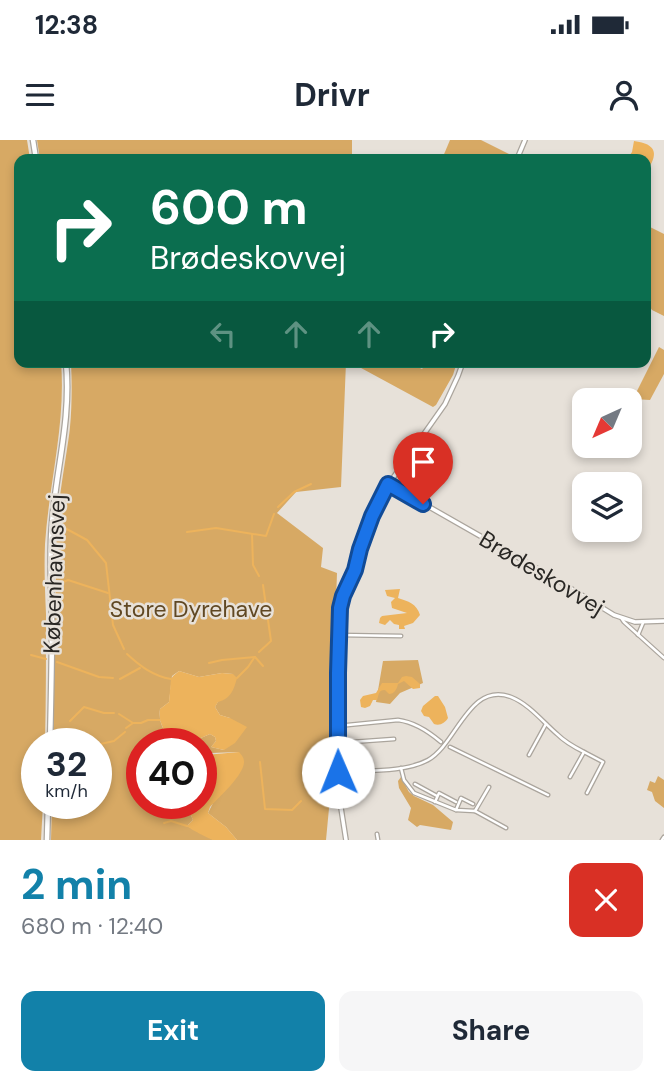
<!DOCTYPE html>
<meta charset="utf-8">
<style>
body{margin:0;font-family:"DM Sans",sans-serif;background:#f6f6f7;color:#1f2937;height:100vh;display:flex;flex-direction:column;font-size:26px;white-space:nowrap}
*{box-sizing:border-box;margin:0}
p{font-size:23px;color:#747a83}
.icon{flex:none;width:38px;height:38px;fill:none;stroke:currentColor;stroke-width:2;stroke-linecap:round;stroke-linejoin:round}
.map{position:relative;height:700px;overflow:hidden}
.side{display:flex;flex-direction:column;background:#fff;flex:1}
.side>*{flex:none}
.guide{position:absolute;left:14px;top:14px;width:637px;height:214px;border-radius:14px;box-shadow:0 4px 10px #0003;background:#0b6e4f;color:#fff;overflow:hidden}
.needle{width:46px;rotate:224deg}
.fabs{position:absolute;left:572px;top:248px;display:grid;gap:14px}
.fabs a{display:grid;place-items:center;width:70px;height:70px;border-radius:14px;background:#fff;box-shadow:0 4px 10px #0003;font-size:35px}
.speed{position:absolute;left:21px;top:588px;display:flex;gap:14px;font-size:35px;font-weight:700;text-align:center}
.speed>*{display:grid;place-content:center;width:91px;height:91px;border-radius:50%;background:#fff;box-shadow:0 4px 10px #0003;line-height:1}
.speed small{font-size:18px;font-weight:400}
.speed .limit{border:10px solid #d22;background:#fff;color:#111}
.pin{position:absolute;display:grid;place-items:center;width:60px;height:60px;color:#fff;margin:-72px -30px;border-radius:50% 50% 50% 0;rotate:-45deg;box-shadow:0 0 7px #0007}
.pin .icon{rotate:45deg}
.me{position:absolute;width:77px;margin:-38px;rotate:359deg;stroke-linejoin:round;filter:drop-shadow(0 0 5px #0008)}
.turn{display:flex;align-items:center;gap:24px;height:147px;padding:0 21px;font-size:32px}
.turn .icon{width:91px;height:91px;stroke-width:2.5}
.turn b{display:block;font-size:49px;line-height:60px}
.lanes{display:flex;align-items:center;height:66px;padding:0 21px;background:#0003;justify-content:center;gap:35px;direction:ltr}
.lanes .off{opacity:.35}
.round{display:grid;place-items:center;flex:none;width:74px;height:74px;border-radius:14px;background:#f6f6f7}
.headline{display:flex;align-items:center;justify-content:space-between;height:119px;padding:0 21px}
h1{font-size:42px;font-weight:700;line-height:52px;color:#1281a9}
.cta{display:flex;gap:14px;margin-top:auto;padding:14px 21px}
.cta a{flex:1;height:80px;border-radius:14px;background:#1281a9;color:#fff;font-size:28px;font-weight:700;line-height:80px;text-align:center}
.cta a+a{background:#f6f6f7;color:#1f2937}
.status{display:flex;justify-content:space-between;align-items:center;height:49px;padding:0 35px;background:#fff;direction:ltr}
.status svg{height:19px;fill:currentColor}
header{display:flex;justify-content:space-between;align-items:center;height:91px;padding:0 21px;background:#fff;font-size:32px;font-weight:700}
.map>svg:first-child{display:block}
</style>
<div class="status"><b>12:38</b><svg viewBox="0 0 49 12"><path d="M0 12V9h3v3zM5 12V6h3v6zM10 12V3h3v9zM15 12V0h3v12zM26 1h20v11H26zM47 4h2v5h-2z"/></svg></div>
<header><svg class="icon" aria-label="menu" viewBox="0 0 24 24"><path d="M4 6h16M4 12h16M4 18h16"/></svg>Drivr<svg class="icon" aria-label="person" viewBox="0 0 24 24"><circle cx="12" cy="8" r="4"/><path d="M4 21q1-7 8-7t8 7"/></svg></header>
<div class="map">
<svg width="664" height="700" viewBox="0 0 664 700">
<rect width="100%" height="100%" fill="#e7e1d9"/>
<g fill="#d7a964">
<path d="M 0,0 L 27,0 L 30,19 L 19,19 L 19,222 L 61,222 C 66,284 49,343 45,404 C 44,428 45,451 46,474 C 46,518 46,561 45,604 L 37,604 L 37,663 L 43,663 L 41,700 L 0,700 Z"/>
<polygon points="37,0 352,0 352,19 40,19"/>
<polygon points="450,0 481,0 511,15 510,19 442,19"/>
<polygon points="646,85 664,94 664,176 652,170 646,161"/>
<polygon points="659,207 664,210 664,234 650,260 633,259"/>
<path d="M 71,222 L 346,222 L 341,347 L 296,352 L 277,373 L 323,408 L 321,427 L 337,433 L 333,546 L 333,626 L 326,700 L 237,700 L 226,687 L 208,673 L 239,612 L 211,613 L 205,621 L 201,621 L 201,604 L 187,604 L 210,594 L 215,597 L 216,601 L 211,607 L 224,610 L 230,578 L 220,575 L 215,567 L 233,534 L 222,533 L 199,537 L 179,531 L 172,536 L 169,562 L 160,569 C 158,583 165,594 175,604 L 142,604 L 142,663 L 178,663 L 190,673 L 193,680 L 187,686 L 214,700 L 51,700 L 52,663 L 96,663 L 96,604 L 53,604 L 56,427 L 59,415 C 50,399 68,311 70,287 C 72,266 72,244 71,222 Z"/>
<polygon points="350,222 408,222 422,229 428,222 457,222 453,235 436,265 433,267"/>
<polygon points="418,520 423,543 400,553 390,564 376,562 383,521"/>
<polygon points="658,636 664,640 664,668 655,661 652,652 647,650 650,641 655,643"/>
<polygon points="401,637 409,652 414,656 433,665 453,682 451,690 420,685 417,687 408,680 411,668 399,648 398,641"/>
</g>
<g fill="#edb35c">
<path d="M 634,1 C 657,4 659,14 646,32 L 646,19 L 627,19 L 632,12 Z"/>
<path d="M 400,449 L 398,458 C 408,461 417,464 420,475 L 413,483 L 404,486 L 405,489 L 399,489 L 399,485 L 394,484 L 390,480 L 385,485 L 379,483 L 380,478 L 382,476 L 407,473 L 392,468 L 391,462 L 395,458 L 387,456 L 385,450 Z"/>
<path d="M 179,531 L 199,537 L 222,533 L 233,534 L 237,538 C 234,549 231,559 218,562 L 215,567 L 220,575 L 230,578 L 247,587 L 235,603 L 224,610 L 211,607 L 216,601 L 215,597 L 210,594 L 187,604 L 175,604 C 165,594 158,583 160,569 L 169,562 L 171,539 L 173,536 Z"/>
<path d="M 406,536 L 412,537 L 420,544 L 420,548 L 413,549 L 404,541 L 398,544 C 397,549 394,554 389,554 L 385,550 C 378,550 379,555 377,560 L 373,560 L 370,566 L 365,568 L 361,567 L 360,560 L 363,556 L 376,553 L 382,543 L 398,543 L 402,537 Z"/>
<path d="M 435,556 L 438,556 L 445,567 L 448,578 C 445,583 440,586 434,584 L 429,577 L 424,576 L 421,571 L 423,566 Z"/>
<path d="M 239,612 C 242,616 244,617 244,622 C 244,635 219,657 210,667 L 208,673 L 226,687 L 237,700 C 230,700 220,700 213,700 C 208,698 190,689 187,686 L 193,680 L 190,673 L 178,663 L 201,663 L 201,621 L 205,621 L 205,615 Z"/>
</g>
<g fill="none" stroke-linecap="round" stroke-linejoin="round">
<g stroke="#edb35c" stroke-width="2">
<polyline points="278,367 294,352 311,344"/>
<polyline points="57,392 63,387 87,400 106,423 113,485 124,509"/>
<polyline points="187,392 216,388 266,396 274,374"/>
<polyline points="252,394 253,425 259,436"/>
<polyline points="54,446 68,440 108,453"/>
<polyline points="259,512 271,501 263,445"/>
<path d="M 127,514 C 140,526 153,536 171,539"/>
<polyline points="31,515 46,519"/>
<polyline points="255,517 263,526"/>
<polyline points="57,522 99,537 113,538"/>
<polyline points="209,523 222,520 255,517"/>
<polyline points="237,538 248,527 254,518"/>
<polyline points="120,539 140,528"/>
<polyline points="119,574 133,583 141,583 148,580 160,580"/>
<polyline points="70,581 84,567 104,573 114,573"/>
<polyline points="126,588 133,583"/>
<polyline points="55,601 66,604"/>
<polyline points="77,604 85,604"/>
<polyline points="96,605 114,601 125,592"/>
<polyline points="260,622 265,669 292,670 301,661"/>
<polyline points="164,683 171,681 187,686"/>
</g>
<defs>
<g id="minor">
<polyline points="622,479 624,482 664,518"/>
<polyline points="339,495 401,496"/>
<polyline points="638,495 643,483"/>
<path d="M 338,586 L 398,580 C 414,582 428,591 441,602"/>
<polyline points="338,603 394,599"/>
<polyline points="450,607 548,655"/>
<polyline points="584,612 603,622 587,653"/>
<polyline points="529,615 546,584"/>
<polyline points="401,628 404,640 414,653 456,670 475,671 506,688"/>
<path d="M 338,632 C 365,630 404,633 428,620 C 457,604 469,541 511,557 C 529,564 543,582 557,594 C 565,602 574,607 584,612 L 570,637"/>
<polyline points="415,644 437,656"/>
<polyline points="435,662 439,653 456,662"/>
<polyline points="456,670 461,658 473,664"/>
<polyline points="475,671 489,647"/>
<polyline points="377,694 378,700"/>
<polyline points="662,700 664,697"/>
</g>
<g id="tertiary">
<polyline points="517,19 525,0"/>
<polyline points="389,344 554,438 614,475 635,482 664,481"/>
<polyline points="346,700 341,668 337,595 338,519 342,460 355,431 363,399 381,355 445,264 458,236 463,222"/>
</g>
<g id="secondary">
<polyline points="33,0 36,19"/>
<path d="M 50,604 C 51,562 52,521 52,480 C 51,453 50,426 51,399 C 53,338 72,285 66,222"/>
<polyline points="47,700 48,663"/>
</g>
</defs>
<use href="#minor" stroke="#aba59d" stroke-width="5"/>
<use href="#tertiary" stroke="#aba59d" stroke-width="6"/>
<use href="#secondary" stroke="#aba59d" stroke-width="7"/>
<use href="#minor" stroke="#fff" stroke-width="2.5"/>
<use href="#tertiary" stroke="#fff" stroke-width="3.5"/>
<use href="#secondary" stroke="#fff" stroke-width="4.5"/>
</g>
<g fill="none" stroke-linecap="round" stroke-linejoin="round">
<defs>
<polyline id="route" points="338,632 338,533 340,468 343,456 355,430 360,409 372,376 388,344 423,364"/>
</defs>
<use href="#route" stroke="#114b97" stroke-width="18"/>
<use href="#route" stroke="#1a73e8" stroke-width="12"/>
</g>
<g text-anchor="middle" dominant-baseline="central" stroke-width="5" stroke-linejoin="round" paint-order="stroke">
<g font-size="23" fill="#292724" stroke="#e7e1d9">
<text transform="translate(542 433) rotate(31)">Brødeskovvej</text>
<text transform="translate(54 434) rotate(-88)">Københavnsvej</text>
</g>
<g font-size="23" fill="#604823" stroke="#e7e1d9">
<text x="191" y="469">Store Dyrehave</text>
</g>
</g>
</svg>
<div class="fabs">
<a><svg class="needle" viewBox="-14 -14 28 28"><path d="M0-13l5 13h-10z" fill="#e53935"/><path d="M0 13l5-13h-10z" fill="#747a83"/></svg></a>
<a><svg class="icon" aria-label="layers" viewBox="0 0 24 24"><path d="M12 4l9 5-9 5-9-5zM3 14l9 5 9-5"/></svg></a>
</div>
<div class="speed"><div>32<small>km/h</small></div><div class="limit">40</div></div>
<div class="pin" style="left:423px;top:364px;background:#d93025"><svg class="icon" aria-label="arrive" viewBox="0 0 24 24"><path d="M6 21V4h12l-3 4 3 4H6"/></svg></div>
<svg class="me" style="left:338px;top:632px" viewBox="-20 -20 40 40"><circle r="19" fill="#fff"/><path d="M0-13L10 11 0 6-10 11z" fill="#1a73e8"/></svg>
<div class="guide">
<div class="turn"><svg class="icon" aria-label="right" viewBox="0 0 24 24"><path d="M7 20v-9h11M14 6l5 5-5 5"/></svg><div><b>600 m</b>Brødeskovvej</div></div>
<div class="lanes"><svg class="icon off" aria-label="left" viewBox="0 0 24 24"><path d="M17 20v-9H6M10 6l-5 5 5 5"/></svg><svg class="icon off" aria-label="ahead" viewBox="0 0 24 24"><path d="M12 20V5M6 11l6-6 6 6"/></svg><svg class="icon off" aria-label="ahead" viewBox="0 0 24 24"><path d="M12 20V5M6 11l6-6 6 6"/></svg><svg class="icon" aria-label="right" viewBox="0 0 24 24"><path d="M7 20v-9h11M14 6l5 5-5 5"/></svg></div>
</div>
</div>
<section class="side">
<div class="headline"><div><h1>2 min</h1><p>680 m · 12:40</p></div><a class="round" style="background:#d93025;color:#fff"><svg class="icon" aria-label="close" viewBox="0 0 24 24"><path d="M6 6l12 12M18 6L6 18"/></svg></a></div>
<div class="cta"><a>Exit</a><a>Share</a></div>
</section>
